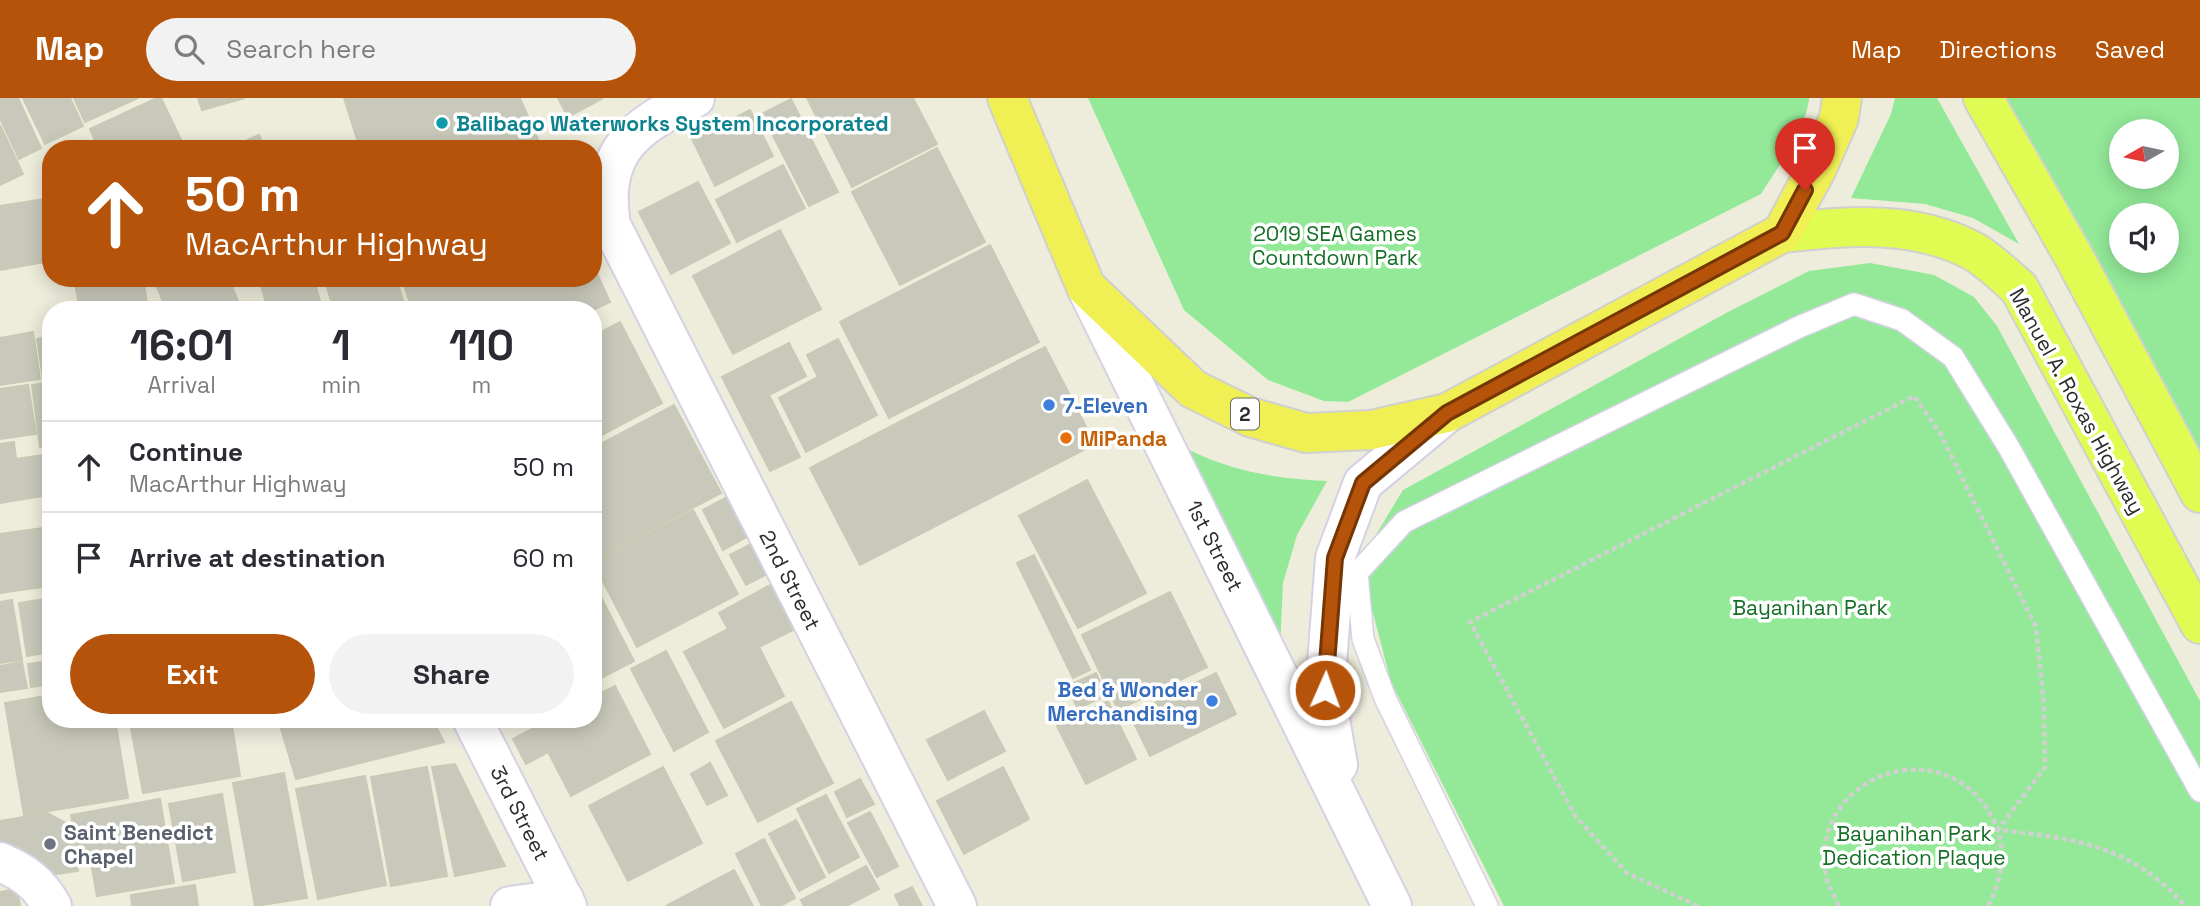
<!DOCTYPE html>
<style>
body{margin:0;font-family:"Space Grotesk",sans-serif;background:#f2f2f3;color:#2b2b33;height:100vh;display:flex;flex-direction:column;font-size:26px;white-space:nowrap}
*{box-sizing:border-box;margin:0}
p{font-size:23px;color:#7c7c81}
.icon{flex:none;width:38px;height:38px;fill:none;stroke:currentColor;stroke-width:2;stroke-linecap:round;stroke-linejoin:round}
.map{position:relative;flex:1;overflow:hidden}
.drawer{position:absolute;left:42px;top:203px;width:560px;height:427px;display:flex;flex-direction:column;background:#fff;border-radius:28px;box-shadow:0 4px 18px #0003}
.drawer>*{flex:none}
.banner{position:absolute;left:42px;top:42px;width:560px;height:147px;border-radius:28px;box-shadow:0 4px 18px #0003;background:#b45309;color:#fff;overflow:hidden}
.needle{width:46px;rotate:261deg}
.controls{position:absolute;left:2109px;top:21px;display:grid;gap:14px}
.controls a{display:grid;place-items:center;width:70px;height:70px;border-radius:50%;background:#fff;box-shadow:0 4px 18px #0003;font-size:35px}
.pin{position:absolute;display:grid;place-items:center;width:60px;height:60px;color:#fff;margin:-72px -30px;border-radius:50% 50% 50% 0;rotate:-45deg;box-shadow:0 0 7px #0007}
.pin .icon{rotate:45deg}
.me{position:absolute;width:77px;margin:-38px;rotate:2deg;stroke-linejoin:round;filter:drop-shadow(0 0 5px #0008)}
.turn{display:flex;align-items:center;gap:24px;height:147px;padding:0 28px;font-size:32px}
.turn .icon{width:91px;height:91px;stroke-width:2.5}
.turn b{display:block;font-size:49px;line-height:60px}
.eta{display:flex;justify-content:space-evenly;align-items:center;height:119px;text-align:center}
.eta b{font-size:42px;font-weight:800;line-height:49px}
.primary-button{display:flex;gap:14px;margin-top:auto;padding:14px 28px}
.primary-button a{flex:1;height:80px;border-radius:42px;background:#b45309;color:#fff;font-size:28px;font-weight:800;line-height:80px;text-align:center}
.primary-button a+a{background:#f2f2f3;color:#2b2b33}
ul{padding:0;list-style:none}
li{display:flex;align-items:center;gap:21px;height:91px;padding:0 28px;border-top:2px solid #e1e1e2}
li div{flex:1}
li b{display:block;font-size:26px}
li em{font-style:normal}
header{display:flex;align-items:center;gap:42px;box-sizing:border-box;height:98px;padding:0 35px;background:#b45309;color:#fff}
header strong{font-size:33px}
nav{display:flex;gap:38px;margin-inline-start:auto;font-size:24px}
.search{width:490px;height:63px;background:#f2f2f3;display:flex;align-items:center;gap:18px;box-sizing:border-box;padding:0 24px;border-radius:38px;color:#7c7c81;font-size:26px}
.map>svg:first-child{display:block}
</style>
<header>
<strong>Map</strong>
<div class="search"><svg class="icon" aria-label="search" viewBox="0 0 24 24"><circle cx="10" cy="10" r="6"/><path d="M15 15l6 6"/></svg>Search here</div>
<nav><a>Map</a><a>Directions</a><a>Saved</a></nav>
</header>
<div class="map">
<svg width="2200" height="808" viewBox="0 0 2200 808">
<rect width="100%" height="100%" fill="#eeeddc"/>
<g fill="#93e998" fill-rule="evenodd">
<path d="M 1088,0 L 1809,0 C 1807,29 1777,71 1761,96 L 1348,304 L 1324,303 L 1268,282 L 1184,212 Z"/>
<polygon points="1895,0 1937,0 2019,146 1973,120 1925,106 1851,100 1891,16"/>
<path d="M 2001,0 L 2200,0 L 2200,373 ZM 2121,33 L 2166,33 L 2166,79 L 2121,79 ZM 2121,117 L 2166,117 L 2166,163 L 2121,163 Z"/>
<polygon points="1870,165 1934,177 1974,199 1997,228 2200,603 2200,808 1504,808 1391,584 1367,492 1371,445 1403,392 1728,214 1809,173"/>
<path d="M 1170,342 C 1223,372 1268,380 1327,383 L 1297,437 L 1283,485 L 1280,550 Z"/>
</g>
<g fill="#c9c9bb" stroke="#c9cab5" stroke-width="2">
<polygon points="0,0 18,0 41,50 19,61 0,20"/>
<polygon points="23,0 70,0 83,28 45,46"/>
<polygon points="74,0 138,0 85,24"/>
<polygon points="157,0 161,0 183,46 172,51 99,51 90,31"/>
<polygon points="198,0 245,0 202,12"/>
<polygon points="344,0 520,0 542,51 360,51"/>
<polygon points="558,0 603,0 568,19"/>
<polygon points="807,0 913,0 937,46 852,89"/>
<polygon points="791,1 838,94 809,108 762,16"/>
<polygon points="750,12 773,58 715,88 692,41"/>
<polygon points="0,27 23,76 0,87"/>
<polygon points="259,37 265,51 227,51"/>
<polygon points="937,50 985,144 900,187 852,94"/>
<polygon points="783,67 805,110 737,144 716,102"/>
<polygon points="698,84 730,145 671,176 639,114"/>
<polygon points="51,100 51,163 0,172 0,108"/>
<polygon points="780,132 821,211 733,256 693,178"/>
<polygon points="990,147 1039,244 889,320 840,224"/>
<polygon points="593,167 610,204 593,212 412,212 402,180 593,180"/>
<polygon points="74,180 143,180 148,212 80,212"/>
<polygon points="153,180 228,180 242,212 167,212"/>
<polygon points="259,180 313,180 323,212 268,212"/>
<polygon points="324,180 396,180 406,212 334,212"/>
<polygon points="620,224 662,305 594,341 593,238"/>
<polygon points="33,234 40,281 0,287 0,240"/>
<polygon points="51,238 51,279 43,280 37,241"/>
<polygon points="838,241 877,317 806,354 779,300 818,279 807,257"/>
<polygon points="789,245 806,278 769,297 800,359 770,373 722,279"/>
<polygon points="1045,249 1095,346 860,467 810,370"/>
<polygon points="51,284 51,347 40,349 32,287"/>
<polygon points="28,287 36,336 0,341 0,291"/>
<polygon points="674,307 721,395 593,462 593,350"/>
<polygon points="14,344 16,361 44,357 49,397 0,405 0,346"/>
<polygon points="1087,382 1146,495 1078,530 1019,418"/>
<polygon points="729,398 750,437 723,452 703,412"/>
<polygon points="693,412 738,496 637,549 593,464"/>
<polygon points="51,429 51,488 0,495 0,436"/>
<polygon points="753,445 769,475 746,487 730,457"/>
<polygon points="1034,457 1090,572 1073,580 1017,465"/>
<polygon points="593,484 634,563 593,584"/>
<polygon points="770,487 793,532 759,549 784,598 724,630 684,554 728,531 719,515"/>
<polygon points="1170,494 1207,569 1118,612 1082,537"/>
<polygon points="51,500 51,554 27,558 19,505"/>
<polygon points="12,502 22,562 0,565 0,504"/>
<polygon points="666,553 708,634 674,653 631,571"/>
<polygon points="51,563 51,586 31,589 28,566"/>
<polygon points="22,564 27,590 0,594 0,568"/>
<polygon points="1096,575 1106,597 1078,611 1067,588"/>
<polygon points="1216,575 1236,616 1150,658 1130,617"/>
<polygon points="615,588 650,656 571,698 548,654 526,666 513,641 551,621 593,621 593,599"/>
<polygon points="51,597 51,621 115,621 128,700 24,717 5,605"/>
<polygon points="1108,603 1136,661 1086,686 1057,628"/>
<polygon points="791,604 833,685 758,724 716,643"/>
<polygon points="984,613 1005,653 948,682 927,642"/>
<polygon points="151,621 231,621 240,678 143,695 130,625"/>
<polygon points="278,621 432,621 444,644 296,681"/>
<polygon points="710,665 727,697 707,707 691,676"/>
<polygon points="455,666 505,768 455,778 432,669"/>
<polygon points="427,669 447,778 391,788 371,679"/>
<polygon points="663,669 702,745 628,783 589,708"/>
<polygon points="1003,669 1029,721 964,756 937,703"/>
<polygon points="284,675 307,800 255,808 233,685"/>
<polygon points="365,678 386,787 318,801 296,691"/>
<polygon points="860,681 874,706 847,719 835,694"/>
<polygon points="222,696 235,774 183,783 169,706"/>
<polygon points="826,697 859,759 829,775 797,711"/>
<polygon points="160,701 174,785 97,798 91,764 80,765 71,717"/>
<polygon points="870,714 898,768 877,779 848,725"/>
<polygon points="47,715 71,728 78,773 43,778 1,747 0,723"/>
<polygon points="796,722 825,779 799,793 769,736"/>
<polygon points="764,741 795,800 780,808 762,808 736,756"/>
<polygon points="866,768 879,791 846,808 804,808 801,802"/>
<polygon points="734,772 753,808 666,808"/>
<polygon points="195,787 198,808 132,808 131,797"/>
<polygon points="912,789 922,808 900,808 895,797"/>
<polygon points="17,791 20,808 0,808 0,794"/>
</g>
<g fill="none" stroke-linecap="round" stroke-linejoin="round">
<defs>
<polyline id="service" points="1487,808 1385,600 1363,541 1357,475 1404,424 1799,229 1854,206 1902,222 1953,259 2008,348 2200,693"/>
<g id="minor">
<path d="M 695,0 C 633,28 599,55 611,127 L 957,808"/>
<polyline points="472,621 567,808"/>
<path d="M 0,764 C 24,774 39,785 52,808"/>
<polyline points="510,808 564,801"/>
</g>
<g id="secondary">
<polyline points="1087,191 1392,808"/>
<polyline points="1338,667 1325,592 1335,460 1363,385 1447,315"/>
</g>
<g id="primary">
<polyline points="1983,0 2074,159 2200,395"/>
<path d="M 1782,135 C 1848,128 1912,121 1973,153 C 1989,162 2005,178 2019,190 L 2200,526"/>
</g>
<polyline id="trunk" points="1007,0 1086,189 1193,291 1250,319 1306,335 1371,332 1447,315 1782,135 1817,70 1839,20 1842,0"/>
</defs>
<use href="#service" stroke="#d5d1e5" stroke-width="24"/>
<use href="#minor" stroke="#d5d1e5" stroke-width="42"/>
<use href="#secondary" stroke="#d5d1e5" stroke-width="42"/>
<use href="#primary" stroke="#d0d0d0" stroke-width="42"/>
<use href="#trunk" stroke="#d0d0d0" stroke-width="42"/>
<g stroke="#d0d0d0" stroke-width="4.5" stroke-dasharray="5 3.5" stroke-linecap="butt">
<path d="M 1698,808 L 1627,775 L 1576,719 L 1470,524 L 1914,298 L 1940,335 L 2036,529 L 2044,608 L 2045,669 L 1998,732 C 2074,740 2133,748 2185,808"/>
<path d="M 1839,808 C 1835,799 1828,788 1826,778 C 1808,677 1945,628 1993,721 C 2008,751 2002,780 1988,808"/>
</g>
<use href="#service" stroke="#fff" stroke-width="21"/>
<use href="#minor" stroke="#fff" stroke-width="38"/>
<use href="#secondary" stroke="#fff" stroke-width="38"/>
<use href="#primary" stroke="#e0fc52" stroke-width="38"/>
<use href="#trunk" stroke="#f0ef54" stroke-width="38"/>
</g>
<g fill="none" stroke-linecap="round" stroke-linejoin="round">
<defs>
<polyline id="route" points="1325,592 1335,460 1363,385 1447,315 1782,135 1805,92"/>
</defs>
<use href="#route" stroke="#753606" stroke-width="18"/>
<use href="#route" stroke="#b45309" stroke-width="12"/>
</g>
<circle fill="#0f9aa8" stroke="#fff" stroke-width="2.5" cx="442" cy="25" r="7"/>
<g fill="#3f7fe0" stroke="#fff" stroke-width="2.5">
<circle cx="1049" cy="307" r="7"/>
<circle cx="1212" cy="603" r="7"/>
</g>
<circle fill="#e8710a" stroke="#fff" stroke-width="2.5" cx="1066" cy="340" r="7"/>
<circle fill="#6b7280" stroke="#fff" stroke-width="2.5" cx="50" cy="746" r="7"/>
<g text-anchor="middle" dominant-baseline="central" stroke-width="7" stroke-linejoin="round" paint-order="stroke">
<rect fill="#fff" stroke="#6b6b6b" stroke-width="2" x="1231" y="300.5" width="28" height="31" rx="5"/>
<g font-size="19" font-weight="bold" fill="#2b2b2b">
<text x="1245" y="316">2</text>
</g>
<g font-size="21" font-weight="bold" fill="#0d838f" stroke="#fff" text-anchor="start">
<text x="456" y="25">Balibago Waterworks System Incorporated</text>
</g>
<g font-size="21" fill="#146f25" stroke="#fff">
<text x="1335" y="135">2019 SEA Games<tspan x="1335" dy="24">Countdown Park</tspan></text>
<text x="1810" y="509">Bayanihan Park</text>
<text x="1914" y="735">Bayanihan Park<tspan x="1914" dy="24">Dedication Plaque</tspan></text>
</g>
<g font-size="21" fill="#2b2b2b" stroke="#fff">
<text transform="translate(2077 303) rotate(61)">Manuel A. Roxas Highway</text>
<text transform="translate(1215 448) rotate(63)">1st Street</text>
<text transform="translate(790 482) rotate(63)">2nd Street</text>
<text transform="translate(520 715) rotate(63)">3rd Street</text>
</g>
<g font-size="21" font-weight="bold" fill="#366cbe" stroke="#fff" text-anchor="start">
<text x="1063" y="307">7-Eleven</text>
<text x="1198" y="591" text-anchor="end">Bed &amp; Wonder<tspan x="1198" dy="24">Merchandising</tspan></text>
</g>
<g font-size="21" font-weight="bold" fill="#c56008" stroke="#fff" text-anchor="start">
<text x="1080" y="340">MiPanda</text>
</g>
<g font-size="21" font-weight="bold" fill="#5b616d" stroke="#fff" text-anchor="start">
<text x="64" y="734">Saint Benedict<tspan x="64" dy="24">Chapel</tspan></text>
</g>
</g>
</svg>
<div class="controls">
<a><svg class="needle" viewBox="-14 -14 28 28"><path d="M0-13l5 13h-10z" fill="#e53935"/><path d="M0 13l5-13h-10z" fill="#7c7c81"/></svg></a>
<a><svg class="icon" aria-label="sound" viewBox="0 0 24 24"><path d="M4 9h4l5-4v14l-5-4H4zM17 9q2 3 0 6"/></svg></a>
</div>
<div class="pin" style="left:1805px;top:92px;background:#d93025"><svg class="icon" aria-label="arrive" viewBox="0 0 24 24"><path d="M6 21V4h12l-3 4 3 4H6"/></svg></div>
<svg class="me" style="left:1325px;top:592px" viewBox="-20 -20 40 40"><circle r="17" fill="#b45309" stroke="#fff" stroke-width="3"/><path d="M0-11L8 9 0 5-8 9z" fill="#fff"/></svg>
<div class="banner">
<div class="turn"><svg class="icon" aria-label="ahead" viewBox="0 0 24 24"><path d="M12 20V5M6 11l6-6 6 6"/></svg><div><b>50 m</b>MacArthur Highway</div></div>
</div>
<section class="drawer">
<div class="eta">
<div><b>16:01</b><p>Arrival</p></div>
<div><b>1</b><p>min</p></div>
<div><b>110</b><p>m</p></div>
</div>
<ul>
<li><svg class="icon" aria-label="ahead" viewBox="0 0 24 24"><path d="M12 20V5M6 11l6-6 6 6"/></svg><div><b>Continue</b><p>MacArthur Highway</p></div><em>50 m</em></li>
<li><svg class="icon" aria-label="arrive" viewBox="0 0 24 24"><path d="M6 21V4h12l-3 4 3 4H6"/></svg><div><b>Arrive at destination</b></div><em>60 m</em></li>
</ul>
<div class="primary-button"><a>Exit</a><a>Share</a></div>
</section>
</div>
